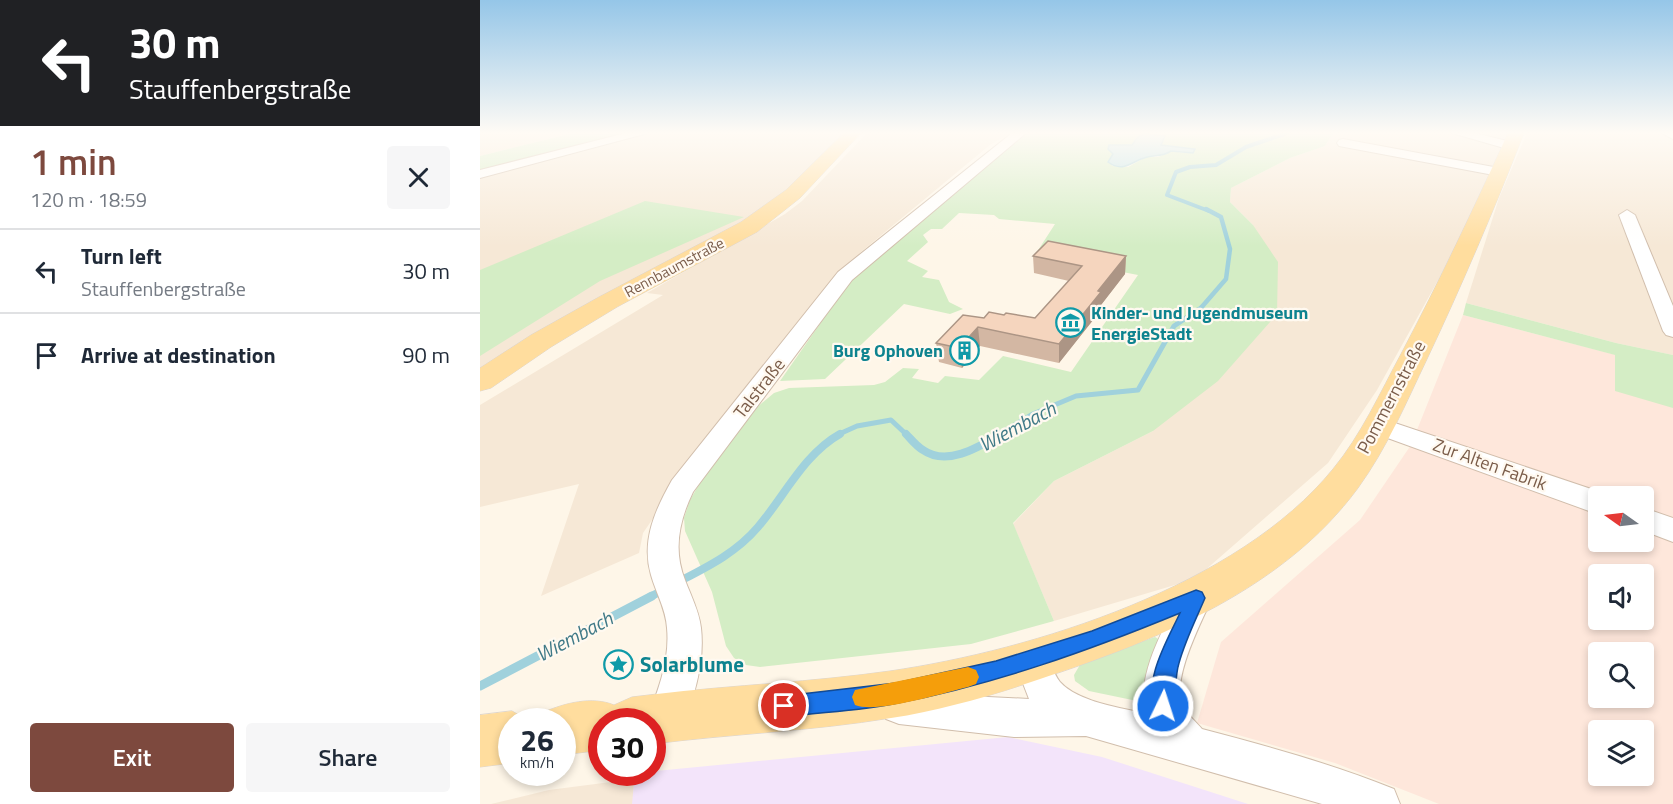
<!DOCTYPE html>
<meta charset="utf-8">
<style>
body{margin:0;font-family:"Titillium Web",sans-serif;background:#f6f6f7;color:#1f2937;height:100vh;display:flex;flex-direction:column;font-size:22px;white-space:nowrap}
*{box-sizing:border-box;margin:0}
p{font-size:20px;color:#747a83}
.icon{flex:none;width:33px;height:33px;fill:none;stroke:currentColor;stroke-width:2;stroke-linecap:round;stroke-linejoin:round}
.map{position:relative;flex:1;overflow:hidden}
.side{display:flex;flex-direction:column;background:#fff;width:480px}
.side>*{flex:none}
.guide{background:#202124;color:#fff;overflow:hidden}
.needle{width:39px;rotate:284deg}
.buttons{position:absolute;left:1108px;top:486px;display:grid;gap:12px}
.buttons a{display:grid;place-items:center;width:66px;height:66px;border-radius:6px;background:#fff;box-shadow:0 3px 9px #0003;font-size:30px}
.speed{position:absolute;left:18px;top:708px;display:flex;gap:12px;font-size:30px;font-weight:700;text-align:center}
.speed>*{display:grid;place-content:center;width:78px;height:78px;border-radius:50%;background:#fff;box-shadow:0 3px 9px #0003;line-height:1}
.speed small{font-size:15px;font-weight:400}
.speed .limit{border:9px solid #d22;background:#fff;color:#111}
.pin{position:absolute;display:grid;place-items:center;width:51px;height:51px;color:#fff;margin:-26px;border:3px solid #fff;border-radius:50%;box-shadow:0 2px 6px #0007}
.me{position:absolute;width:66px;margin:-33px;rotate:4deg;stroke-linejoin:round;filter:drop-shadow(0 0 4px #0008)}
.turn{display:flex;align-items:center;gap:21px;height:126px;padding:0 30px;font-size:27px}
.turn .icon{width:78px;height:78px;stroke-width:2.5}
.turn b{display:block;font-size:42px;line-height:51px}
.round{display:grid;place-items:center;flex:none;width:63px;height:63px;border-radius:6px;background:#f6f6f7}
.overview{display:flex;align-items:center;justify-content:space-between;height:102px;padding:0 30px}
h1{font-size:36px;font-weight:600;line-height:45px;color:#7d493e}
.action{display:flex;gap:12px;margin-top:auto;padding:12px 30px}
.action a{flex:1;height:69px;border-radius:6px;background:#7d493e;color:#fff;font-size:24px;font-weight:600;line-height:69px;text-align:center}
.action a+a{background:#f6f6f7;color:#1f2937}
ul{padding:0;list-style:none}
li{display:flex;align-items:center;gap:18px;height:84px;padding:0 30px;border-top:2px solid #e0e1e3}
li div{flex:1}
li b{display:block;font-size:22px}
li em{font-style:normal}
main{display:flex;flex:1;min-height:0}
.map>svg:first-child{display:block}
</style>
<main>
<section class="side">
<div class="guide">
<div class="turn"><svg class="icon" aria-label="left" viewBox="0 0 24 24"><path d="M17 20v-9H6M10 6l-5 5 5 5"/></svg><div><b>30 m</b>Stauffenbergstraße</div></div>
</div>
<div class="overview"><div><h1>1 min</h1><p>120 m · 18:59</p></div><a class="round"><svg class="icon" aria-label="close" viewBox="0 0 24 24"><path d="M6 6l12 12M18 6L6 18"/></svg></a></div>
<ul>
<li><svg class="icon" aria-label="left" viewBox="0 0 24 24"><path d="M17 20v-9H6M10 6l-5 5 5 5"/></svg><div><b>Turn left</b><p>Stauffenbergstraße</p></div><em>30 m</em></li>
<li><svg class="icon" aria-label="arrive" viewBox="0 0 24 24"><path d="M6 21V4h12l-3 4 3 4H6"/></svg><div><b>Arrive at destination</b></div><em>90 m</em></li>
</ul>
<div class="action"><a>Exit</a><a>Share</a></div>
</section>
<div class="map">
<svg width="1193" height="804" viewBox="0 0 1193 804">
<rect width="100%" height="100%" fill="#fef6e8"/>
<g fill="#f6e8d6">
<polygon points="0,133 93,133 0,156"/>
<polygon points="150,133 369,133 309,195 0,377 0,171"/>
<polygon points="387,133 532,133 511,144 381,252 240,421 163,533 159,553 61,596 99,484 0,507 0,405 183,295 167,293 305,214 322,201"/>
<polygon points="853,133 1032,133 966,266 897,390 848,463 715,579 574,621 533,524 574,481 673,431 773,225 750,202 751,188 810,158 845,146"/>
<polygon points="1047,133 1193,134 1193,355 1136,343 986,303 1019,198"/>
<polygon points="154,779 153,804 11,804 69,790"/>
</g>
<path fill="#fee7db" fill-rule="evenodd" d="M 983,315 L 1136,355 L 1193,408 L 1193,804 L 959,804 L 855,763 L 717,723 L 741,642 L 880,520 L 931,445 ZM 1119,496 L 1164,496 L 1164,542 L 1119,542 ZM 1119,574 L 1164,574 L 1164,620 L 1119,620 ZM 1119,652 L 1164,652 L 1164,698 L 1119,698 ZM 1119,730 L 1164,730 L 1164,776 L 1119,776 Z"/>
<polygon fill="#f3e4fa" points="528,737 622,757 768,804 152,804 155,773"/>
<g fill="#d4edc5">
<polygon points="93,133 150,133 0,171 0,156"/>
<polygon points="545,133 664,133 656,138 652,144 640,146 628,162 633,166 648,167 666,157 678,157 691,151 705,153 714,149 681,145 685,136 680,133 853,133 845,146 810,158 751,188 750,202 773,225 798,262 797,314 738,381 673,431 574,481 533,523 574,621 491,644 280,667 266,665 254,658 246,646 232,592 205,531 204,518 210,500 221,481 276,408 294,393 309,388 394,385 405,382 423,368 439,369 432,378 458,383 465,376 499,380 523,356 591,372 658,275 555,255 575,224 519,219 514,215 479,213 462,229 451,229 443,235 448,242 427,261 448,271 442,277 459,280 469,302 483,309 470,314 424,304 345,379 300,381 372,278"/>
<polygon points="165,201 264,217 120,281 0,356 0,270"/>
<polygon points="986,303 1136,343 1193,355 1193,408 1135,391 1135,355 983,315"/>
<polygon points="675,637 685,643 668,678 662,702 609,691 595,681 594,675 601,663"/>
</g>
<path fill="#bae1e9" stroke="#a0d1dc" stroke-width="1.5" d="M 664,133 L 685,136 L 681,145 L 715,149 L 713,153 L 691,151 C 680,158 675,154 664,158 C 651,162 643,173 628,162 L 633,154 L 628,149 L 629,145 L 652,145 L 657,138 Z"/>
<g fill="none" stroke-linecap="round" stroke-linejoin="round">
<polyline stroke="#a0d1dc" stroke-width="4" points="729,211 687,195 696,172 710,167 736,165 766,147 807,133"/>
<polyline stroke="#a0d1dc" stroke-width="4.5" points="720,309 746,279 750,249 741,217 726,209"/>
<g stroke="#a0d1dc" stroke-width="5">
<polyline points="357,435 377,426 411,420 427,435"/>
<polyline points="518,435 553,414 596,396 658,390 694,326 721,308"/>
</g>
<g stroke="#a0d1dc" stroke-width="8">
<path d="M 426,434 C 431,439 436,446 443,450 C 467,467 499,447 521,434"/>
<path d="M 198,582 C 227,567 256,553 278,527 C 304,497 324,454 360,434"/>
<polyline points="170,597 183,590"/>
</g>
<polyline stroke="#a0d1dc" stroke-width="9" points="0,686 172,596"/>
<defs>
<g id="minor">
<polygon points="146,133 168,133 0,178 0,170"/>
<path d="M 532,133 L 546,133 L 372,280 L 213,492 C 199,521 193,550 205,580 C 211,596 219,611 221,628 C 225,663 214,699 200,730 L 187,736 L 174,730 L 172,722 L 170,722 L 168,717 C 179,688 190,659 187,628 C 186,609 176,593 171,575 C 161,541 175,510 192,480 L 358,272 Z"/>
<polygon points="972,133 995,133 1035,143 1037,146 1031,150"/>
<polygon points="1182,133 1193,133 1193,139"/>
<polygon points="863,139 1019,168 1026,172 1019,176 859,146 857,143 859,140"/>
<polygon points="1147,210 1155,215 1193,306 1193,337 1186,335 1183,331 1139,215"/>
<polygon points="900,418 1129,495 1130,496 1119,496 1119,514 1109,511 891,432 887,426 891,420"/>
<polygon points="1164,508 1193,518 1193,542 1164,531"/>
<path d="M 716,584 L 728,588 L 732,598 C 721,623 690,681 703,707 C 708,715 716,722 722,729 C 787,746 852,764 914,789 L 920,804 L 842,804 L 606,736 L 534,737 L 419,724 L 406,719 L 400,706 L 406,693 L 419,688 L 488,696 L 549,699 L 534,660 L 539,648 L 552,643 L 565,648 C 569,659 573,673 580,682 C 597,702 643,708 667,714 C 653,677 688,621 704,588 Z"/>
</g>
<g id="major">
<polygon points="364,133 381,133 320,198 277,232 137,307 71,347 11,388 0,391 0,368 51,335 119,297 261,222 306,190"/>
<path d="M 1028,133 L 1044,133 C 1014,210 982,285 947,359 C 926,403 907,448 878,488 C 804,589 678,640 563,678 C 514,695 462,710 411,718 C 332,731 252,734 172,744 L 172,722 L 122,722 L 122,750 L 82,755 L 82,722 L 60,722 L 64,712 C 85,703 112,696 134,705 L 152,697 L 177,694 C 254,685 333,682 410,671 C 554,650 758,586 853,469 C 881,435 900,393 921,354 C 959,282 994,208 1028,133 Z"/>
<polygon points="32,711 51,722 32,722 32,763 0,767 0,715"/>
</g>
</defs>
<use href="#minor" stroke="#d1beac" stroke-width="2"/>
<use href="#major" stroke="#dcd5d0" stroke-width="1"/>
<use href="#minor" fill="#fff" fill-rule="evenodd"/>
<use href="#major" fill="#ffdd9e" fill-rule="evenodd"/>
</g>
<polygon fill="#d3b7a3" points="553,256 646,256 645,274 621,305 621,310 579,363 500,346 482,368 459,362 456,343 504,318 524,315 555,318 589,281 554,273"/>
<g fill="#ac9585">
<polygon points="646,256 645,274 621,305 621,310 579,363 579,344 618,291"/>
<polygon points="498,327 500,346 482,368 479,348"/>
</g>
<polygon fill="#f5d5be" stroke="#ac9585" stroke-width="1.5" points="568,241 646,256 618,291 621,292 579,344 498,327 479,348 456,343 483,315 504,318 509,312 524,315 526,313 555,318 602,266 553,256"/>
<linearGradient id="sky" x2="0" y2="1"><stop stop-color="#95c6e8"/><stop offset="0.54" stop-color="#fffbf5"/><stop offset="1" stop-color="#fffbf5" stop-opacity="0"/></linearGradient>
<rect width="1193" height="246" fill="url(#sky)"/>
<path fill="#1a73e8" stroke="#114b97" stroke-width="1.5" d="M 716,590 L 722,592 L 725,598 C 716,619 705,641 699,663 C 694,679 697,700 691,713 L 683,716 L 676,713 C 662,681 687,641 700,613 C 608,651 515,684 418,703 C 381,711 342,712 304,717 L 297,713 L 294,706 L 297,699 L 304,696 L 416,683 L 516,661 L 612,631 Z"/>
<path fill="#f59e0b" d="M 488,667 L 496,670 L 499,677 L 496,684 L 488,687 C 463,693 397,714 375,705 L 372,697 L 375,690 Z"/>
<defs>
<symbol id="museum-ring" viewBox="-11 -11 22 22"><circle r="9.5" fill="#fff9f0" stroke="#0f9aa8" stroke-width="1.5"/><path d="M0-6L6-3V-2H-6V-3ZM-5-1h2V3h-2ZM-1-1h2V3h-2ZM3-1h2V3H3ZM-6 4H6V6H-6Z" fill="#0f9aa8"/></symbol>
<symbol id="building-ring" viewBox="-11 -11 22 22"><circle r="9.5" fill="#fff9f0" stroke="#0f9aa8" stroke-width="1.5"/><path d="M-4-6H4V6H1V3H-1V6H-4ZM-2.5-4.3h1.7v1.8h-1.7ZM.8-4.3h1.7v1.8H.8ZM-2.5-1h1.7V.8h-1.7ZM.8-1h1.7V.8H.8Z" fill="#0f9aa8"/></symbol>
<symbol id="sight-ring" viewBox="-11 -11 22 22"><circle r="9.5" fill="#fff9f0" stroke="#0f9aa8" stroke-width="1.5"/><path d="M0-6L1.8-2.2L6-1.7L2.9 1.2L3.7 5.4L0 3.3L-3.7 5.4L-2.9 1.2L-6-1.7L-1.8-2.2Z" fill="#0f9aa8"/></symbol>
</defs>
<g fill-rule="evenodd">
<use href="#museum-ring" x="574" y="306" width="33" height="33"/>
<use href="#building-ring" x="468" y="334" width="33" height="33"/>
<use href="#sight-ring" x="122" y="648" width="33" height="33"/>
</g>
<g text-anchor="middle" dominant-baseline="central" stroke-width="4.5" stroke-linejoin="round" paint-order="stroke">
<g font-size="15" fill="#7a5c49" stroke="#fff9f0">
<text transform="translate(194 267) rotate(-28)">Rennbaumstraße</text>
</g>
<g font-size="18" font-weight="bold" fill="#0d838f" stroke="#fff9f0" text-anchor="start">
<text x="611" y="312">Kinder- und Jugendmuseum<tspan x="611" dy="21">EnergieStadt</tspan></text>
<text x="463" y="350" text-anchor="end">Burg Ophoven</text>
</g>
<g font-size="18" fill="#7a5c49" stroke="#fff9f0">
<text transform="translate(279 388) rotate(-52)">Talstraße</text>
<text transform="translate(911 397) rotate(-62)">Pommernstraße</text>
<text transform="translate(1010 464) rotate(20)">Zur Alten Fabrik</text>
</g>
<g font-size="20" font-style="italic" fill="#3f7987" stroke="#fff9f0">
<text transform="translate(537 426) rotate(-28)">Wiembach</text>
<text transform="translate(94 636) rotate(-28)">Wiembach</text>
</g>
<g font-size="21" font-weight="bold" fill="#0d838f" stroke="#fff9f0" text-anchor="start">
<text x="160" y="664">Solarblume</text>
</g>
</g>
</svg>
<div class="buttons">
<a><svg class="needle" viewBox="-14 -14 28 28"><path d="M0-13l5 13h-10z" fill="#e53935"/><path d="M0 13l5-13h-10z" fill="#747a83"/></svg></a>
<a><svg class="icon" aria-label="sound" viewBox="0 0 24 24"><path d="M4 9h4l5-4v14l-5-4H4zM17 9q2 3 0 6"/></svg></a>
<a><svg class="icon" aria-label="search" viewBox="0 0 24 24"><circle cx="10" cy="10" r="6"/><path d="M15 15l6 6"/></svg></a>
<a><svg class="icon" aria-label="layers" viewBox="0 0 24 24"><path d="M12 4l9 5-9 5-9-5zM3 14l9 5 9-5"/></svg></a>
</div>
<div class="speed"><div>26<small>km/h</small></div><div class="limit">30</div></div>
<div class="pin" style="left:304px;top:706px;background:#d93025"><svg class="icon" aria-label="arrive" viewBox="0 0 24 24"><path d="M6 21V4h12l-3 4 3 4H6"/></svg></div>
<svg class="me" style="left:683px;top:706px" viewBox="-20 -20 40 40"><circle r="17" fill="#1a73e8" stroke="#fff" stroke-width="3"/><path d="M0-11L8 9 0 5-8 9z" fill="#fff"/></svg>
</div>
</main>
